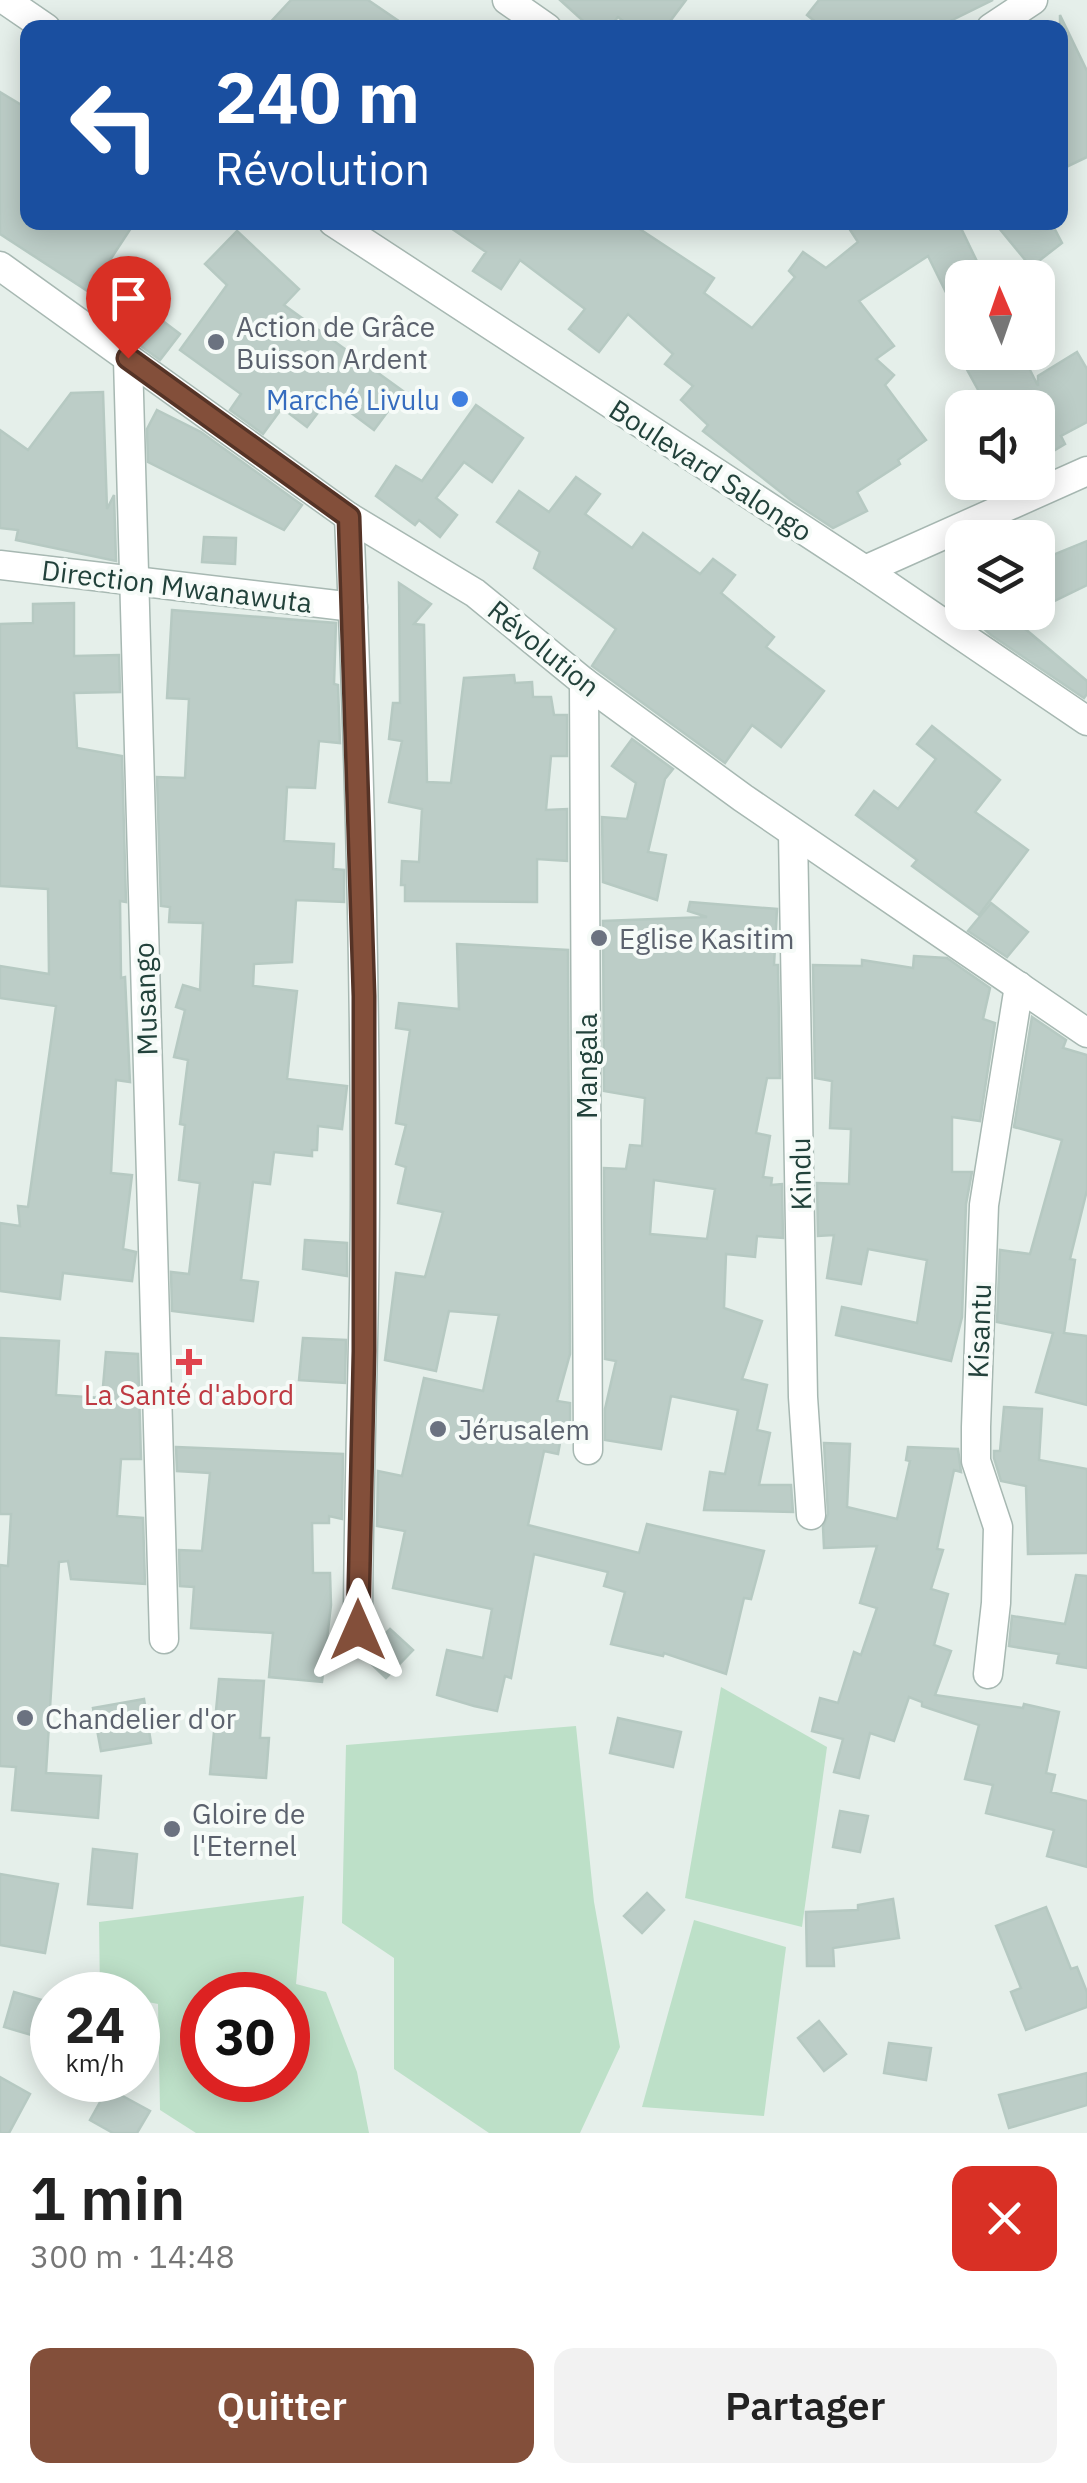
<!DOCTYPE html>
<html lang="fr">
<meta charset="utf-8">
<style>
body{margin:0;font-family:"IBM Plex Sans",sans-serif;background:#f2f2f2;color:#222;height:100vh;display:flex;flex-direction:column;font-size:38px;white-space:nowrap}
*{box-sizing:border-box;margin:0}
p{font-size:32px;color:#767676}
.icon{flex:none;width:55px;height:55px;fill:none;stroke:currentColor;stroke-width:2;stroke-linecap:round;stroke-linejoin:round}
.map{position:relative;height:2133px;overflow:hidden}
.sheet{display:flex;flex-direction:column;background:#fff;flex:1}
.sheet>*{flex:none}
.hud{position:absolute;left:20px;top:20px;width:1048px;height:210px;border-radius:20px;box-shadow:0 5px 25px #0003;background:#1a4fa0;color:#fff;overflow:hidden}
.needle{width:65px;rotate:358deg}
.fabs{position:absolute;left:945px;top:260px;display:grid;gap:20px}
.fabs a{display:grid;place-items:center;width:110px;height:110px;border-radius:20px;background:#fff;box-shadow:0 5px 25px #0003;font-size:50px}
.speed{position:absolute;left:30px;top:1972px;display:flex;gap:20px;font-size:50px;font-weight:700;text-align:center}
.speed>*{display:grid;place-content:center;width:130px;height:130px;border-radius:50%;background:#fff;box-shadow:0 5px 25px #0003;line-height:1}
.speed small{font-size:25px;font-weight:400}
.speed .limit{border:15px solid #d22;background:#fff;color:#111}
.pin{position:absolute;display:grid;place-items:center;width:85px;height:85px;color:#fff;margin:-102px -42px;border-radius:50% 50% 50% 0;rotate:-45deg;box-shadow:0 0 10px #0007}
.pin .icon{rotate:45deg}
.me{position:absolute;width:110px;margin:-55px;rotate:0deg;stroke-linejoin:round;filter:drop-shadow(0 0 8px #0008)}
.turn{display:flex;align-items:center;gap:35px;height:210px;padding:0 30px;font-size:45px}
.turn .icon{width:130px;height:130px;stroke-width:2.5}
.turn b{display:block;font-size:70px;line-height:85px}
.round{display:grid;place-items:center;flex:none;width:105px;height:105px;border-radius:20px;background:#f2f2f2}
.headline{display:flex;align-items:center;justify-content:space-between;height:170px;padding:0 30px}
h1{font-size:60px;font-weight:600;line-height:75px}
.button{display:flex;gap:20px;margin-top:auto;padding:20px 30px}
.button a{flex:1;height:115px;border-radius:20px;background:#834f3a;color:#fff;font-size:40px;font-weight:600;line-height:115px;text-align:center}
.button a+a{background:#f2f2f2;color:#222}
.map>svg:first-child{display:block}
</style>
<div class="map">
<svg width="1087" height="2133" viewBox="0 0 1087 2133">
<rect width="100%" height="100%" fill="#e5efea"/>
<g fill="#bde0c8" fill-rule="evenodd">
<polygon points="721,1687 827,1747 802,1927 685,1898"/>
<polygon points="576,1726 594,1902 620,2047 580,2133 489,2133 394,2069 394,1958 342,1923 346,1745"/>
<path d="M 304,1896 L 296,1984 L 326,1992 L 357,2072 L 369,2133 L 196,2133 L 160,2110 L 158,2004 L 138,2000 L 138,1995 L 100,1994 L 99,1922 ZM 202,1995 L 288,1995 L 288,2080 L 202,2080 Z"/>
<polygon points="694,1920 786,1947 764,2116 642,2107"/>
</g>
<g fill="#bccdc7" stroke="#b6c9c2" stroke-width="2.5" fill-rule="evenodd">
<polygon points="291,0 368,0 409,28 265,28"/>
<polygon points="560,0 686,0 665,28 632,28 618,17 609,28 591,28"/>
<polygon points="819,0 993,0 936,28 823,28 807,15"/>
<polygon points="1060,15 1087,71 1087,157 1060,170"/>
<polygon points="0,92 28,109 28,222 135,222 89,292 0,234"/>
<polygon points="442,222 629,222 714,278 704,293 752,328 795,277 789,271 803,252 826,268 858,242 845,222 958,222 985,278 962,278 962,325 928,256 859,301 894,346 876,359 894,375 885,385 926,440 898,460 900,464 857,492 867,511 833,528 792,501 703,431 708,425 681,400 693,386 665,364 673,354 628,314 599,352 569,329 585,309 520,260 501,289 473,271 486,252"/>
<polygon points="994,222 1051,222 1062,243 1031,267"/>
<polygon points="237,231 299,289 284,305 403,391 374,430 330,397 307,427 282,408 263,434 230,410 241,394 180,350 227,285 205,264"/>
<polygon points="139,303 180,334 160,360 119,330"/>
<polygon points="990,352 1021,352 1038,386 1038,376 1077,352 1087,369 1087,422 1061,436 1065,444 1045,456 1040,447 1038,449 1038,408 988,408 965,366"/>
<polygon points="103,392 107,509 114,495 116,561 16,540 18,530 0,528 0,430 28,450 71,393"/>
<polygon points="476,405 523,438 492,482 464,462 436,498 457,515 440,537 419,520 415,525 376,496 396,466 422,481"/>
<polygon points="157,410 201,432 302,505 284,530 148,462 147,429"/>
<polygon points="576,477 600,494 585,514 632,548 643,533 700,574 713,559 735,575 721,593 774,637 766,647 824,691 781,747 752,725 725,763 592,666 616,629 534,568 540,552 497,522 519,491 549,512"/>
<polygon points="204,537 236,538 235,564 202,562"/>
<polygon points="1087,541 1087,585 1038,609 1038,561"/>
<polygon points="399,583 431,604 414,624 424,625 427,782 451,783 464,678 514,675 515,683 532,682 533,697 551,697 554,715 567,715 567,756 551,756 546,810 567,809 567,861 537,859 537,902 405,901 405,885 401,885 402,861 419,862 422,809 389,802 402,741 389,739 393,703 400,703"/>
<polygon points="74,603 74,656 119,655 120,692 74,693 77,748 122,756 126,902 120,901 121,978 125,977 130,1082 116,1080 111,1173 132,1175 123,1249 136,1252 132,1281 63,1273 60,1299 0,1291 0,1223 20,1226 18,1206 28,1207 56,1006 0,998 0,966 49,974 48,889 0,886 0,624 33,623 33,604"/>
<polygon points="172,610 336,623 334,684 338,685 340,743 319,741 315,788 287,787 284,841 334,844 333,869 344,870 344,902 296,900 292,962 254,964 253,986 297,991 287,1079 347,1086 342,1129 318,1126 317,1150 312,1150 312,1156 274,1152 270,1184 253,1182 241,1280 258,1282 253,1321 172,1311 171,1272 189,1274 200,1183 179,1180 185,1125 180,1124 188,1060 174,1057 185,1010 176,1007 183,985 200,990 203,923 169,922 170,907 161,906 157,777 185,778 189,699 167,698"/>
<polygon points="965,612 1005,612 1087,681 1087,694 1084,698 991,635"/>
<polygon points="932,726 1000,780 975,812 1028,850 979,915 912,866 917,860 856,815 874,791 898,809 936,759 917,744"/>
<polygon points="632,739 673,769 665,779 648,852 666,855 657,900 603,882 602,817 627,819 636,783 612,766"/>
<path d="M 690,902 L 777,909 L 774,965 L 778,965 L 780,1078 L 767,1078 L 756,1133 L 770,1136 L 763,1177 L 772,1178 L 771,1185 L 782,1184 L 783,1238 L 757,1236 L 755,1257 L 726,1254 L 724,1308 L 762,1321 L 742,1379 L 767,1385 L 757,1430 L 770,1433 L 759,1485 L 791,1485 L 793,1512 L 704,1510 L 710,1472 L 725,1474 L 738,1410 L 671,1396 L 661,1449 L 605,1440 L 605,1409 L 616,1361 L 605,1359 L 604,1168 L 626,1169 L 630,1145 L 642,1146 L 645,1098 L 604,1091 L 603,921 L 707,917 L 688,911 ZM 654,1180 L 715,1189 L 707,1239 L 650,1234 Z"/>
<polygon points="991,903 1028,932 1007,957 968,931"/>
<polygon points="457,944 568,950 570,1354 557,1401 570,1403 570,1434 562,1432 558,1454 544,1451 528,1525 639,1553 647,1524 764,1551 751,1599 744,1598 726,1674 664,1653 663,1656 611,1644 625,1592 604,1586 608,1572 534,1554 511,1678 505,1676 497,1711 474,1706 437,1695 447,1650 483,1658 492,1609 393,1588 405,1531 377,1526 378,1471 402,1476 424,1378 483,1391 499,1315 449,1311 436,1371 385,1360 396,1273 425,1277 443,1212 398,1203 406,1167 396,1164 406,1125 396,1123 410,1030 396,1028 399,1003 459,1009"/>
<polygon points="914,956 947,958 990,988 983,1019 995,1023 980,1121 952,1117 952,1172 972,1172 966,1204 962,1317 951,1361 836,1335 842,1307 917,1323 927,1260 868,1249 861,1284 827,1278 834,1235 818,1236 817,1183 849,1184 851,1129 830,1128 832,1081 815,1078 813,965 862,966 862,960 913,968"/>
<polygon points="1032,1017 1066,1040 1063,1048 1087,1055 1087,1190 1070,1259 1075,1260 1064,1333 1087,1336 1087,1405 1036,1392 1053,1333 997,1322 1000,1250 1030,1254 1062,1140 1014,1127"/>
<polygon points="305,1240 347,1243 347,1276 303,1269"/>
<polygon points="0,1338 59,1341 56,1395 102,1398 106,1352 138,1354 141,1459 121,1459 117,1516 143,1518 145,1584 71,1579 68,1561 59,1562 46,1773 101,1776 98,1818 12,1810 16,1767 0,1766 0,1565 8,1566 11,1514 0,1514"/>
<polygon points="303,1338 346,1340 345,1383 299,1380"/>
<polygon points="1004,1407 1042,1409 1039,1460 1087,1469 1087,1553 1028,1554 1026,1486 1001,1481 994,1458 994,1451 1000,1451"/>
<polygon points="824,1443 850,1444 847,1507 897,1519 910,1461 906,1460 908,1447 958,1449 961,1472 954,1470 937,1549 943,1550 931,1589 948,1594 934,1645 951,1651 935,1695 1023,1708 1024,1704 1059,1712 1046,1773 1055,1775 1051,1792 1087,1801 1087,1867 1047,1856 1054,1830 986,1813 993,1785 965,1779 979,1725 922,1706 922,1702 909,1697 894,1741 870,1733 859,1778 834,1772 843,1739 812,1731 820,1698 838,1703 854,1652 861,1655 877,1608 860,1603 877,1546 824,1548 823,1527 828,1514"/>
<polygon points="176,1447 343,1454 342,1519 329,1516 329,1523 312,1523 313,1573 330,1573 331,1605 322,1682 269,1677 273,1633 191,1628 194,1587 180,1586 179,1550 202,1551 210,1473 177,1471"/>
<polygon points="1076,1575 1087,1576 1087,1668 1057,1663 1059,1654 1009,1646 1012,1616 1065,1624"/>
<polygon points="390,1629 413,1650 386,1678 363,1656"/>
<polygon points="219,1679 264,1681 260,1738 269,1738 266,1778 210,1774"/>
<polygon points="144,1699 151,1743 101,1751 93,1708"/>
<polygon points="618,1718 681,1732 673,1767 610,1753"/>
<polygon points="840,1811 868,1816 860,1852 833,1847"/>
<polygon points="93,1849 137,1854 132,1908 88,1904"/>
<polygon points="0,1874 58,1884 45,1953 0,1945"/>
<polygon points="647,1893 664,1910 642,1933 624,1916"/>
<polygon points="893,1899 899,1938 833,1948 834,1966 807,1966 806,1912 858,1910 858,1905"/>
<polygon points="1046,1907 1071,1969 1077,1967 1087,1992 1087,2007 1026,2030 1011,1992 1021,1988 996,1926"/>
<polygon points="14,1992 52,2003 45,2039 4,2027"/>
<polygon points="819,2021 846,2054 824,2071 798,2038"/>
<polygon points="889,2043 931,2048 926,2080 884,2073"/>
<polygon points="1087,2073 1087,2105 1009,2128 999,2095"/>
<polygon points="0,2077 30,2094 9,2133 0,2133"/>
<polygon points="108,2088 150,2111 137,2133 113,2133 90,2120"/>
</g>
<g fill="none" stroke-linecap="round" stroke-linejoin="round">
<defs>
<g id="minor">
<polyline points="5,0 46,28"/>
<polyline points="507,0 547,28"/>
<polyline points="991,28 1033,0"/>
<polyline points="333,222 865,570 1087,721"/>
<polyline points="0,266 349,517 475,593 584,682 743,798 1087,1033"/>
<polyline points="128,359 164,1639"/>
<path d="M 349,517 C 359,741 365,966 365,1191 C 365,1337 358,1483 358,1630"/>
<polyline points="0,565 353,607"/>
<polyline points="865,570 1087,471"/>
<polyline points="584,682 588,1450"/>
<polyline points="793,833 803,1397 811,1515"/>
<polyline points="988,1674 996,1603 998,1527 976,1461 976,1427 984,1205 1019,986"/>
</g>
</defs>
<use href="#minor" stroke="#a7b8b2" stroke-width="31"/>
<use href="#minor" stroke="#fff" stroke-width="28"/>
</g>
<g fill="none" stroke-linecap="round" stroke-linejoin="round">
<defs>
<polyline id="route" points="128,358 349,517 364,996 364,1351 358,1630"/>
</defs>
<use href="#route" stroke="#553326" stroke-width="25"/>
<use href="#route" stroke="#834f3a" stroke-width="18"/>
</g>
<g fill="#6b7280" stroke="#f6fbf8" stroke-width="4">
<circle cx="216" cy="342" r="10"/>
<circle cx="599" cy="938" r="10"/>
<circle cx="438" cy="1429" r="10"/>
<circle cx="25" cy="1718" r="10"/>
<circle cx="172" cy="1829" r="10"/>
</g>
<circle fill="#3f7fe0" stroke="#f6fbf8" stroke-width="4" cx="460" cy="399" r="10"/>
<path fill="#e0444e" stroke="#f6fbf8" stroke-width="4" d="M184 1347h10v10h10v10h-10v10h-10v-10h-10v-10h10z"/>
<g text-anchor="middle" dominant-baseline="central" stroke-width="8" stroke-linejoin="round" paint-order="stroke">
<g font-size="28" fill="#5b616d" stroke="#f6fbf8" text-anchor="start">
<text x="236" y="326">Action de Grâce<tspan x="236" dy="32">Buisson Ardent</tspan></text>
<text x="619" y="938">Eglise Kasitim</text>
<text x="458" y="1429">Jérusalem</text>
<text x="45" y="1718">Chandelier d'or</text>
<text x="192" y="1813">Gloire de<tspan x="192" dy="32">l'Eternel</tspan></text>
</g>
<g font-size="28" fill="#366cbe" stroke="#f6fbf8" text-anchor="end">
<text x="440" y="399">Marché Livulu</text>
</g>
<g font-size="28" fill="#22423b" stroke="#f6fbf8">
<text transform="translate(711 470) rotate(33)">Boulevard Salongo</text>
<text transform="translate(177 586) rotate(7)">Direction Mwanawuta</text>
<text transform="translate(544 648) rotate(39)">Révolution</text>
<text transform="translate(145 999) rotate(-92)">Musango</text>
<text transform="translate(586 1066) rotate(-90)">Mangala</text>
<text transform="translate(800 1174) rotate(-91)">Kindu</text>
<text transform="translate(979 1331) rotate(-88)">Kisantu</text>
</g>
<g font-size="28" fill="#be3a42" stroke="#f6fbf8">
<text x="189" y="1394">La Santé d'abord</text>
</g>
</g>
</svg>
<div class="fabs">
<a><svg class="needle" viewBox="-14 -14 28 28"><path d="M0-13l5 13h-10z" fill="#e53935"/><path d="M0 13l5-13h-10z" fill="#767676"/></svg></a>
<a><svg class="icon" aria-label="sound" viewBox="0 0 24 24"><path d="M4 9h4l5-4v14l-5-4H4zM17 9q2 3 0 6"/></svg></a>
<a><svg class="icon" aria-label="layers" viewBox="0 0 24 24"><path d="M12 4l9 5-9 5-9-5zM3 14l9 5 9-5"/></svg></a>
</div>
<div class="speed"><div>24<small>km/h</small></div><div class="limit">30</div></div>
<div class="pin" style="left:128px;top:358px;background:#d93025"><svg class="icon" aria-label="arrive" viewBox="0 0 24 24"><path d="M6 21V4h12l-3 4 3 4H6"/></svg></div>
<svg class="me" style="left:358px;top:1630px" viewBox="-20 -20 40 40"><path d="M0-17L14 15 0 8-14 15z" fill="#834f3a" stroke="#fff" stroke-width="4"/></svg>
<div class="hud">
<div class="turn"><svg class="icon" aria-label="left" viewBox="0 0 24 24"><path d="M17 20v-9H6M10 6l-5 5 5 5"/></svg><div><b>240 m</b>Révolution</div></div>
</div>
</div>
<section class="sheet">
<div class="headline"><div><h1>1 min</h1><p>300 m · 14:48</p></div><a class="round" style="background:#d93025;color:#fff"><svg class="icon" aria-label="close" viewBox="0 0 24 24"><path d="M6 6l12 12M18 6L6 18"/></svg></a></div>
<div class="button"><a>Quitter</a><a>Partager</a></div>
</section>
